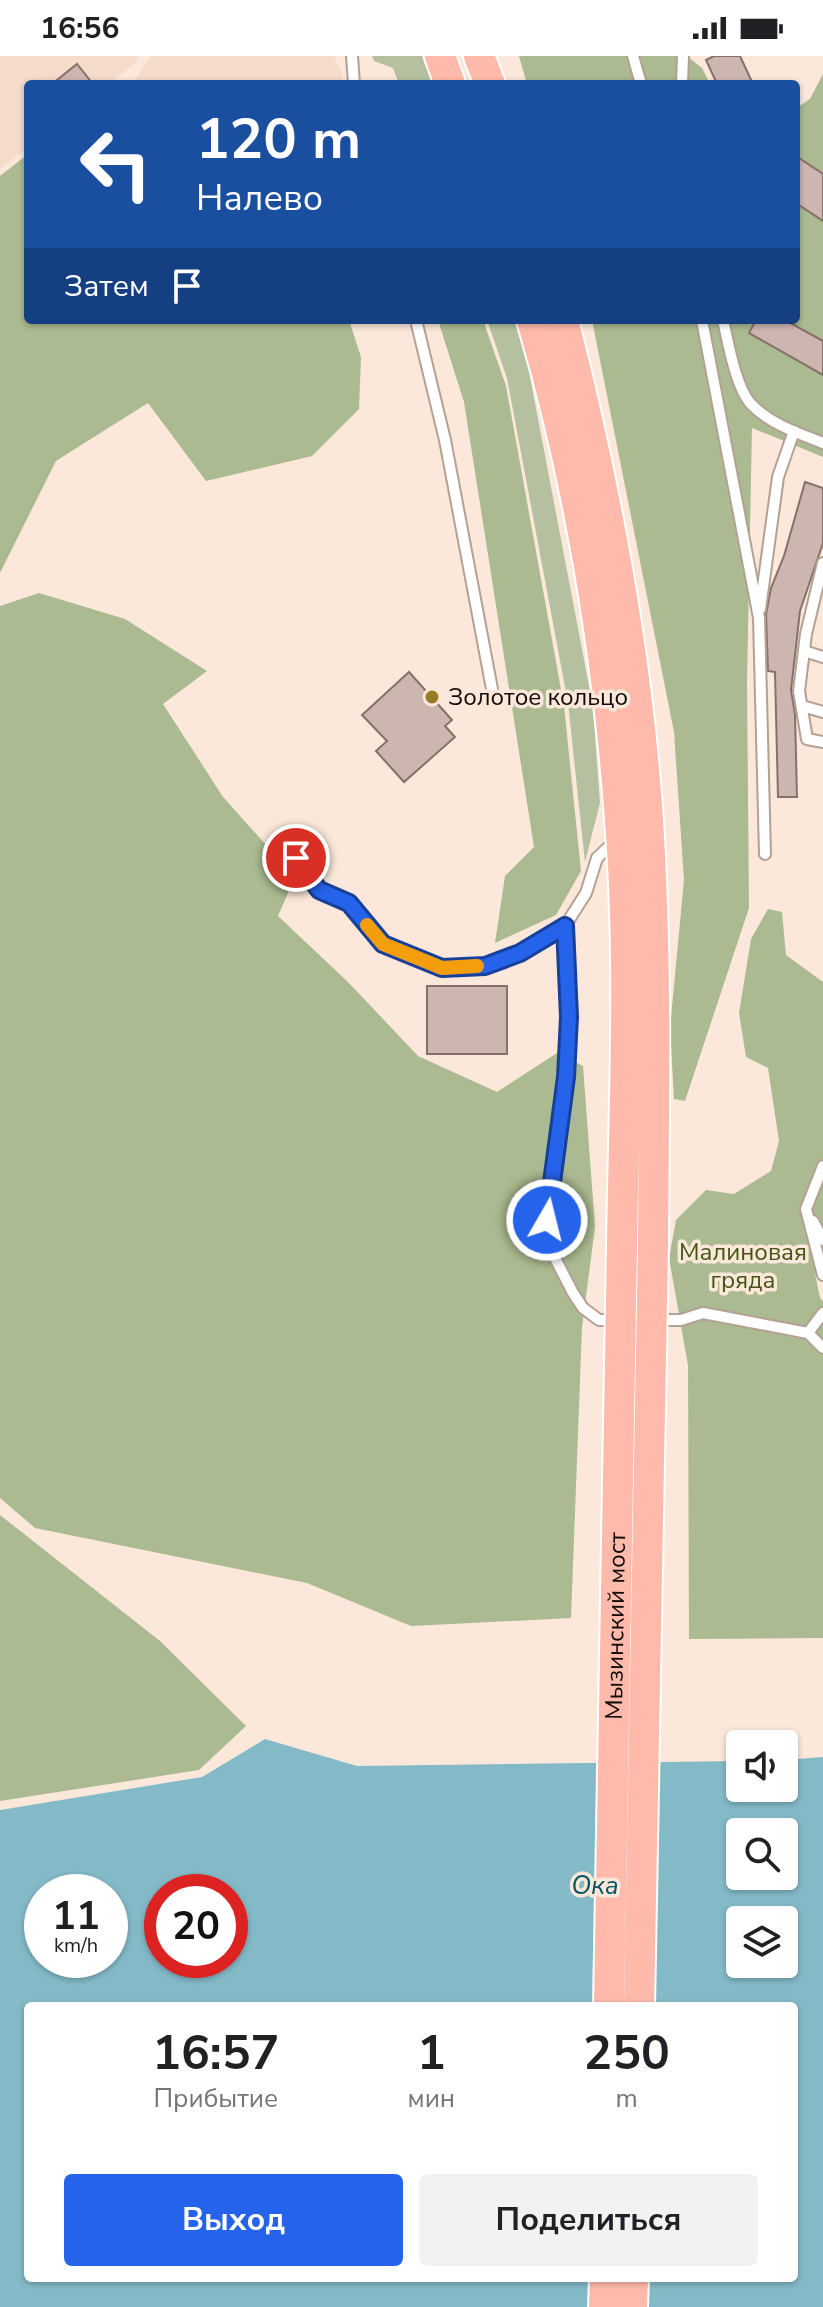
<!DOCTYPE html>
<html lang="ru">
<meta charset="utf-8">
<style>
body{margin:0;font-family:"Nunito Sans",sans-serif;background:#f2f2f2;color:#202124;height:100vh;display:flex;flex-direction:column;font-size:30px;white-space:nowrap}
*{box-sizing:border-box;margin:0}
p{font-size:26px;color:#757577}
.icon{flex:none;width:44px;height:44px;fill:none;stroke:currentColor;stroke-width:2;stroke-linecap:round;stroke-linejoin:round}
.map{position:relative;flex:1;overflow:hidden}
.drawer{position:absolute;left:24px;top:1946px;width:774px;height:280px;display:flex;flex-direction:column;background:#fff;border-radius:8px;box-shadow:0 2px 6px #0004}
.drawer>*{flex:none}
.guide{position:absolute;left:24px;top:24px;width:776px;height:244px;border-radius:8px;box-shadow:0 2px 6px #0004;background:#1a4fa0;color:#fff;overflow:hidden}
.fabs{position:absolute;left:726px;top:1674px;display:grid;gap:16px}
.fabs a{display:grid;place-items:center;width:72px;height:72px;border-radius:8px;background:#fff;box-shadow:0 2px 6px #0004;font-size:40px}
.speed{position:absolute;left:24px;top:1818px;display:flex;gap:16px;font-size:40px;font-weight:700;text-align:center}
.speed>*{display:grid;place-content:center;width:104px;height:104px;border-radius:50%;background:#fff;box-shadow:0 2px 6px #0004;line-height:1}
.speed small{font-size:20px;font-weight:400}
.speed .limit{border:12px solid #d22;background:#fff;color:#111}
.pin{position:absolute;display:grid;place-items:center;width:68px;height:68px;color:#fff;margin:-34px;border:4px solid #fff;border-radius:50%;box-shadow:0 2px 8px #0007}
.me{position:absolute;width:88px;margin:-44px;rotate:8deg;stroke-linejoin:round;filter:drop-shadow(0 0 6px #0008)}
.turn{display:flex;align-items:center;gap:28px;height:168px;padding:0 40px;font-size:36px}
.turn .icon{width:104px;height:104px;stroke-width:2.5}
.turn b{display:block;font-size:56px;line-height:68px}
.then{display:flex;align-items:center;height:76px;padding:0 40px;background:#0003;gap:16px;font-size:30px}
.eta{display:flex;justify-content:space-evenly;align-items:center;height:136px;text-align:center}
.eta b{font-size:48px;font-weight:700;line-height:56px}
.button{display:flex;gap:16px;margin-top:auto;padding:16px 40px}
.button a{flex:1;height:92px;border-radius:8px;background:#2563eb;color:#fff;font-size:32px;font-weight:700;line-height:92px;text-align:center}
.button a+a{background:#f2f2f2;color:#202124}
.status{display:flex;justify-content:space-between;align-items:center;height:56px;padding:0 40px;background:#fff;direction:ltr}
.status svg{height:22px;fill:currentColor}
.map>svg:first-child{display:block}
</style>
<div class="status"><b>16:56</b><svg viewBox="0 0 49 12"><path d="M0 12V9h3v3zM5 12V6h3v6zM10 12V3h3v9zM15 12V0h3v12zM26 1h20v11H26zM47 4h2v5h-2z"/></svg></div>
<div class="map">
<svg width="823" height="2251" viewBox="0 0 823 2251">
<rect width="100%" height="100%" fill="#fbe8da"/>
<g fill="#f5dbc9">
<polygon points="0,0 138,0 135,7 108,28 28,28 28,91 0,113"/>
<polygon points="151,0 334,0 343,20 338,28 132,28"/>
</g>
<g fill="#b5c0a0">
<polygon points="372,0 422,0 433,28 399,28 393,12 374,5"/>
<polygon points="487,264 517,264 522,279 593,651 600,747 585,806 568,647 507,322"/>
</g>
<g fill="#abba90">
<polygon points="519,0 687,0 702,12 710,28 527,28"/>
<polygon points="823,18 823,401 752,372 747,626 749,852 685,1045 674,1043 670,972 684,824 674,676 592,264 796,264 796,52 810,43"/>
<polygon points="28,98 28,264 349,264 361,301 359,353 312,400 206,425 148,347 56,405 0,517 0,120"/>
<polygon points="438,264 483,264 506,330 564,650 581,815 556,859 495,887 505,820 534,791 464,346"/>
<polygon points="39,537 125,563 207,615 163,648 223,741 295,821 278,860 349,927 418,1000 497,1036 557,997 583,1010 595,1171 582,1271 571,1562 411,1570 307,1527 35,1472 0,1442 0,550"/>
<polygon points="768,853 782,856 786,899 823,926 823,1215 815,1217 820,1242 823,1245 823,1582 689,1583 688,1309 669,1202 676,1164 706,1134 734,1138 771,1115 779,1085 768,1012 746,1001 739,957 751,883"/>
<polygon points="0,1459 160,1585 246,1670 199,1714 0,1745"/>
</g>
<path fill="#84bac8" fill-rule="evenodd" d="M 265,1683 L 357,1710 L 740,1705 L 740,1732 L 784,1732 L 784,1704 L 823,1701 L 823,2251 L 0,2251 L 0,1754 L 202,1721 ZM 740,1776 L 784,1776 L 784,1820 L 740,1820 ZM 42,1836 L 110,1836 L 110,1904 L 42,1904 ZM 162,1836 L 230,1836 L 230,1904 L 162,1904 ZM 740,1864 L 784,1864 L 784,1908 L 740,1908 ZM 28,1950 L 794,1950 L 794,2222 L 28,2222 Z"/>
<g fill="#cdb6af" stroke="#85716a" stroke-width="2">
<polygon points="714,0 740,0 753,28 717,28 706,4"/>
<polygon points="77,8 93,28 52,28"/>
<polygon points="796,100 823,118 823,165 796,147"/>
<polygon points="756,264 785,264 823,285 823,319 749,277"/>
<polygon points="805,426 823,432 823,487 800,555 791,634 795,658 797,741 778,741 775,616 768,615 766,558 771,532 784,500"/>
<polygon points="409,616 452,664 445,670 455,681 404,726 376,695 387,685 362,659"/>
<rect x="427" y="930" width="80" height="68"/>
</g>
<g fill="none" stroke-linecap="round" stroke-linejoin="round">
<defs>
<g id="service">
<polyline points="352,0 354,28"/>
<polyline points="633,0 641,28"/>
<polyline points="682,28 683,0"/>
<polyline points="416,264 445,384 492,633"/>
<polyline points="702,264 759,562 765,798"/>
<path d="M 723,264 C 728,286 736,332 751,348 C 770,368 798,377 823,387"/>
<polyline points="823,507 806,578 799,635 807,683 823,686"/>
<polyline points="760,553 778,421 794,375"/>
<polyline points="804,595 823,601"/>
<polyline points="802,650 823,656"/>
<polyline points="290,794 319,834 349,847 383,888 442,912 485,910 520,897 565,870 586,837 597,802 616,784"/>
<polyline points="565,870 569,961 566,1021 547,1164 556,1204 573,1237 583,1252 599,1264 681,1264 703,1257 808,1277 823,1292"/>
<polyline points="823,1110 806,1153 823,1219"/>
<polyline points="813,1165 823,1184"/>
<polyline points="808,1277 823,1257"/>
</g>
<g id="primary">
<polyline points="440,0 450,28"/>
<polyline points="479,0 490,28"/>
<path d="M 532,264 C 581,430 609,604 621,777 C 631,913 624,1052 622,1189"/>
<path d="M 563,264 C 605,428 637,596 648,765 C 657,907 654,1048 653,1189"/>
<polyline points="604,2251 605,2222"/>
<polyline points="632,2251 633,2222"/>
</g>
</defs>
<use href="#service" stroke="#b3a194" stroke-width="14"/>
<use href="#primary" stroke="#fff" stroke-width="34"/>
<use href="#service" stroke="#fff" stroke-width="10"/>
<use href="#primary" stroke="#ffbaab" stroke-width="30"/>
<defs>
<g id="primary-bridge">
<path id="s1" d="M 609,1950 L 622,1189"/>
<polyline points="639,1950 653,1189"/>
</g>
</defs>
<use href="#primary-bridge" stroke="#fff" stroke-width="34" stroke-linecap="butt"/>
<use href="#primary-bridge" stroke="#ffbaab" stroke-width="30"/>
</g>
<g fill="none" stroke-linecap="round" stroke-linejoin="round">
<defs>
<polyline id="route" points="296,802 319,834 349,847 383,888 442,912 485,910 520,897 565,870 569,961 566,1021 547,1164"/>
</defs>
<use href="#route" stroke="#184099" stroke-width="20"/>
<use href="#route" stroke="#2563eb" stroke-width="14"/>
<polyline stroke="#f59e0b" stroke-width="14" points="367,869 383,888 442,912 477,910"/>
</g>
<circle fill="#967d24" stroke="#fbe8da" stroke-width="3" cx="432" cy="641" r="8"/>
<g text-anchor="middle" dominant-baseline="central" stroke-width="7" stroke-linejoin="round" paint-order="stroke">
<g font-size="24" fill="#120c07" stroke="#fbe8da" text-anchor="start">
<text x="448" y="641">Золотое кольцо</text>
</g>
<g font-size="24" fill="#445414" stroke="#fbe8da">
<text x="743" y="1196">Малиновая<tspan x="743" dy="28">гряда</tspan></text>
</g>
<g font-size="24" fill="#120c07" stroke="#fbe8da">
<text stroke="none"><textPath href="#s1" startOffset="380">Мызинский мост</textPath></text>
</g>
<g font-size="26" font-style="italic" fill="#045564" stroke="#fbe8da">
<text x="595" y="1829">Ока</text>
</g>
</g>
</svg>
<div class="fabs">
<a><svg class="icon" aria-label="sound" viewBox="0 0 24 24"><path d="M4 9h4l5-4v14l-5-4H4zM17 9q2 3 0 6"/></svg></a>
<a><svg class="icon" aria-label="search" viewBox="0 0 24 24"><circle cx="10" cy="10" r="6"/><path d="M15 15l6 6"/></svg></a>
<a><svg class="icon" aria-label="layers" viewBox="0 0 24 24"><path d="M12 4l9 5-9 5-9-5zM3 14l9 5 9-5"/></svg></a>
</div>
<div class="speed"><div>11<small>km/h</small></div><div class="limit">20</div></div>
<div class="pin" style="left:296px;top:802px;background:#d93025"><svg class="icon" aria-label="arrive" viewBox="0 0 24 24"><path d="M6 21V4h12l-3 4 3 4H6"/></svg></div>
<svg class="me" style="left:547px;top:1164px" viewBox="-20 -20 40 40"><circle r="17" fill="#2563eb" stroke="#fff" stroke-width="3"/><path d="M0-11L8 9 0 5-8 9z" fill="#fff"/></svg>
<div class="guide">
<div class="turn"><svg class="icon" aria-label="left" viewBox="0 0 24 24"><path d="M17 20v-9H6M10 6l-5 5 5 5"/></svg><div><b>120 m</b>Налево</div></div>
<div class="then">Затем<svg class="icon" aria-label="arrive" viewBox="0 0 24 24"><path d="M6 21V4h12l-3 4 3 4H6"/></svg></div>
</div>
<section class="drawer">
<div class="eta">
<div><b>16:57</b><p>Прибытие</p></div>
<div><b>1</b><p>мин</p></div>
<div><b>250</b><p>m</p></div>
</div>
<div class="button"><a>Выход</a><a>Поделиться</a></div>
</section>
</div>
